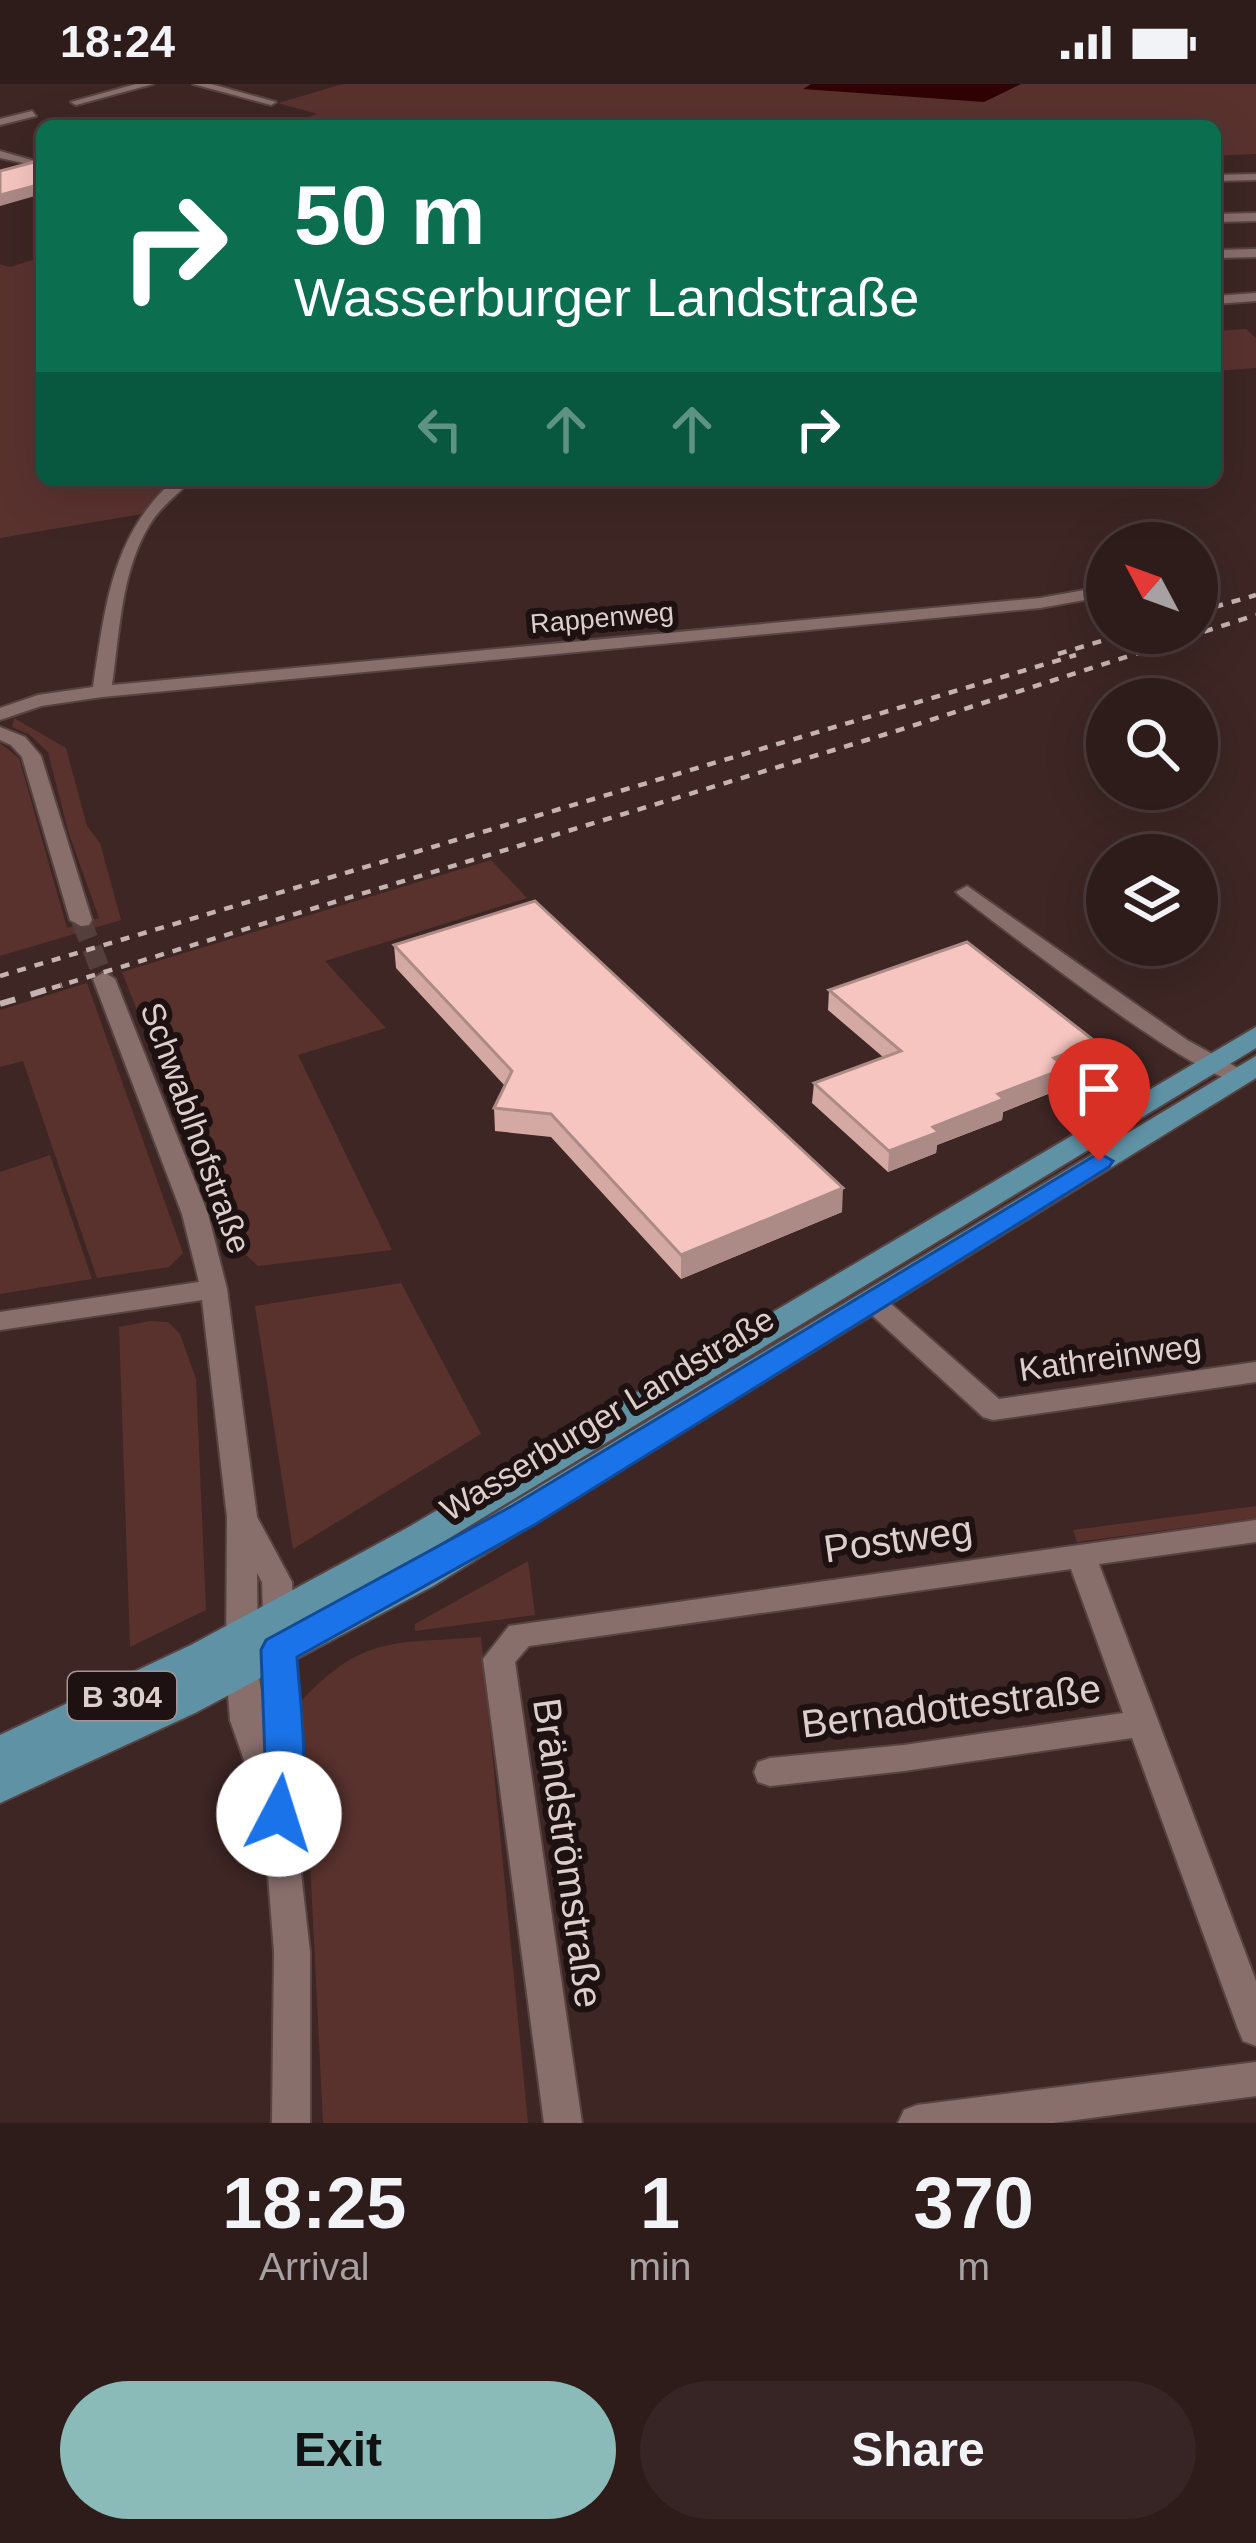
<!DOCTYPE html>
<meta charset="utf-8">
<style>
body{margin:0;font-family:Arial,sans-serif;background:#362524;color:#f1f3f6;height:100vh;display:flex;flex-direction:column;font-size:45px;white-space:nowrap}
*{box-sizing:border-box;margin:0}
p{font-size:39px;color:#a7a1a3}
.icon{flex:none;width:66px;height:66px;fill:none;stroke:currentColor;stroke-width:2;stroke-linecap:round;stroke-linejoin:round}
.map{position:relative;height:2039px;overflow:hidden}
.details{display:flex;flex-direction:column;background:#2e1c1b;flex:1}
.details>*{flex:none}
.hud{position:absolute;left:36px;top:36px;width:1185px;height:366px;border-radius:18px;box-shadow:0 12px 48px #0002,0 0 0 3px #493a3a;background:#0b6e4f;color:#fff;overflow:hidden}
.needle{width:78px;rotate:311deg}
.tools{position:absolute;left:1086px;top:438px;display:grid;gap:24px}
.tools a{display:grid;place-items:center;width:132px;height:132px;border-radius:50%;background:#2e1c1b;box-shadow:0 12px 48px #0002,0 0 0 3px #493a3a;font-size:60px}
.pin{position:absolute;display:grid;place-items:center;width:102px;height:102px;color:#fff;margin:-123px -51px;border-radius:50% 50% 50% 0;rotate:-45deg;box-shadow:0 0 12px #0007}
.pin .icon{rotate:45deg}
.me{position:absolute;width:132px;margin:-66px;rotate:5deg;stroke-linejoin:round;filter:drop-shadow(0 0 9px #0008)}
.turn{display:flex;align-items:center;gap:42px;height:252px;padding:0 60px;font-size:54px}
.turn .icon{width:156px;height:156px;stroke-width:2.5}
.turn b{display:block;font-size:84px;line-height:102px}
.lanes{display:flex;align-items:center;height:114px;padding:0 60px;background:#0003;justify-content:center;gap:60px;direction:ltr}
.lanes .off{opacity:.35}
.eta{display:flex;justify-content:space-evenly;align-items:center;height:204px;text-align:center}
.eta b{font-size:72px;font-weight:600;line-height:84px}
.action{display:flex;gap:24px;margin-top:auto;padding:24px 60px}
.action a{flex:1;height:138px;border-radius:72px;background:#8bbbb9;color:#111;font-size:48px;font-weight:600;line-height:138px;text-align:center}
.action a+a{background:#362524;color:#f1f3f6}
.status{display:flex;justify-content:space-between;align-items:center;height:84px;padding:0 60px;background:#2e1c1b;direction:ltr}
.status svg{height:33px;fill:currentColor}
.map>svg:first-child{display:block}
</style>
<div class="status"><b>18:24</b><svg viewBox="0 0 49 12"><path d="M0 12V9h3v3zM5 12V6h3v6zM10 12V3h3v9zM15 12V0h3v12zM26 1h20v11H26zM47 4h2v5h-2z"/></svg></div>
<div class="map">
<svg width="1256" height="2039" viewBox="0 0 1256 2039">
<rect width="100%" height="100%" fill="#3d2624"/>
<g fill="#59322e">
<polygon points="343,0 1256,0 1256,70 1215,72 1215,42 279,42 317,30 278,19"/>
<polygon points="42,173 42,396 177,396 142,430 0,454 0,180 10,183"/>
<polygon points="1246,245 1256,254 1256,284 1215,287 1215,247"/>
<polygon points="14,634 66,664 87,742 100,759 121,836 0,872 0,659 19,674 67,844 99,834 68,747 48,668 30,651 12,643"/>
<polygon points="491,776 527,814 325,877 386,944 298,971 392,1166 258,1182 245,1170 224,1117 200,1086 122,888"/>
<polygon points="87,899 183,1169 169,1183 97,1194 23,977 0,983 0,926"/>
<polygon points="50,1071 92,1195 0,1210 0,1088"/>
<polygon points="401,1199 481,1350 293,1465 255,1222"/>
<polygon points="150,1237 168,1238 180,1250 196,1295 206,1526 130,1563 119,1243"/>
<polygon points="1256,1422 1256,1434 1077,1458 1073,1446"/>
<polygon points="528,1477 535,1531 415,1547 415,1540"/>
<path d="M 481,1553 L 528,2039 L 323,2039 L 302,1616 C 365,1550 395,1560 481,1553 Z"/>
</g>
<polygon fill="#310204" points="811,0 1021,0 984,18 803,5"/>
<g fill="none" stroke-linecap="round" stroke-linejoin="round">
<polyline stroke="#553f3d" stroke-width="20" stroke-dasharray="20 10" stroke-linecap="butt" points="81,836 104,895"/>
<defs>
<g id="minor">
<polygon points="136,0 153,0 76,21 71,18"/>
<polygon points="193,0 211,0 276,18 271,21"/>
<polygon points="32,27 36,32 0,41 0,35"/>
<polygon points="0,67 42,79 42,83 0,74"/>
<polygon points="1256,90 1256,96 1215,97 1215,91"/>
<polygon points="1256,129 1256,137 1215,138 1215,130"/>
<polygon points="1256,165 1256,173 1215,174 1215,166"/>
<polygon points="1256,209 1256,217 1215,220 1215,212"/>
<path d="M 174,396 L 191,396 C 178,410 163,421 152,437 C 121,484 120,546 112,601 L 1040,514 L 1107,502 L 1107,512 L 1040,524 L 102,613 L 41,622 L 0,636 L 0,624 L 38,611 L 93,603 C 105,525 111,451 174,396 Z"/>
<polygon points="0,643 25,653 41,672 92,836 89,841 81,842 70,836 22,673 11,661 0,656"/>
<path d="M 967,802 L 1187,956 L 1245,988 L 1249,993 L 1245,998 C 1207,1006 1002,843 960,812 L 956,808 Z"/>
<path d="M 104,888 L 115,895 L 208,1130 L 227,1205 L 257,1433 L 292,1498 L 300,1674 L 293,1719 L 310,1868 L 310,2039 L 272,2039 L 274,1868 L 265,1752 L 260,1722 L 230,1636 L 226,1586 L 227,1433 L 202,1216 L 0,1246 L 0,1228 L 199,1198 L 182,1130 L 93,895 ZM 257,1489 L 262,1498 L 267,1649 L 258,1586 Z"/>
<polygon points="872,1208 881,1211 999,1315 1256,1278 1256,1298 993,1336 983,1333 863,1223 859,1217 863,1211"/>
<polygon points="1256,1436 1256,1458 1099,1480 1256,1897 1256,1962 1243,1957 1238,1945 1132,1654 904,1687 770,1702 758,1698 754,1688 758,1678 770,1674 904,1661 1123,1629 1071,1485 529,1562 515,1578 582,2039 544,2039 483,1575 509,1542"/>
<polygon points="1256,1978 1256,2012 1053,2039 898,2039 904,2026 917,2021"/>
</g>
<polygon id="major" points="1256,943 1256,964 433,1464 317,1528 407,1482 1256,972 1256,994 433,1502 195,1629 0,1719 0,1651 191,1561 407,1444"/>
</defs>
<use href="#minor" stroke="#574442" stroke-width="4"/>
<use href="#major" stroke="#574442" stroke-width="4"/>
<use href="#minor" fill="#896f6c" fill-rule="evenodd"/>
<use href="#major" fill="#6092a6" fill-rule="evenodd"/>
<g stroke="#c4b3b1" stroke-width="4.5" stroke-dasharray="9 9" stroke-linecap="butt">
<polyline points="1197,528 1256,511"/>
<polyline points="1058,570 1128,549"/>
<polyline points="0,892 1076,571"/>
<polyline points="52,904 893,648 1256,531"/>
</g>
<polyline stroke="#c4b3b1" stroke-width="6" stroke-dasharray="16 16" stroke-linecap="butt" points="0,920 62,901"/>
</g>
<g fill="#d4a9a4">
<polygon points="394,861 842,1128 681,1195 551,1053 495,1047 494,1024 505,1002 396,884"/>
<polygon points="829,906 1096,958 1094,978 1065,989 1063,1004 1003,1028 1002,1036 937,1061 936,1069 888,1088 812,1019 814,999 883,973 828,926"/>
</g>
<g fill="#ac8a86">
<polygon points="42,100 42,110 0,122 0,111"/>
<polygon points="1096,958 1094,978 1065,989 1063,1004 1003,1028 1002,1036 937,1061 936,1069 888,1088 889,1067 998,1010 1054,974"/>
<polygon points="843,1104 842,1128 681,1195 681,1171"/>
</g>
<g fill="#f6c5bf" stroke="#ac8a86" stroke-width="3">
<polygon points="42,76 42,100 0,111 0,87"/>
<polygon points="535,817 843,1104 681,1171 551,1030 494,1024 512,987 394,861"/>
<polygon points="967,858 1096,958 1054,974 1066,984 998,1010 1004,1015 933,1043 939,1048 889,1067 814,999 901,967 829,906"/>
</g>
<path fill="#1a73e8" stroke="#114b97" stroke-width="3" d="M 1099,1069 L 1113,1077 L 1109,1083 L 536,1440 L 297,1573 C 300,1620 313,1699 292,1741 L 279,1746 L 265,1741 L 260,1730 L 265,1674 L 261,1566 L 266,1556 L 512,1422 Z"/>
<g text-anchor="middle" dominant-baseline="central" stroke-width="12" stroke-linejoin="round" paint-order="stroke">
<g font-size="27" fill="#ddcecc" stroke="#1d1211">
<text transform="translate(602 534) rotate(-5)">Rappenweg</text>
</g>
<rect fill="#1d1211" stroke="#a39694" stroke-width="3" x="68" y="1588" width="108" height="48" rx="9"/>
<g font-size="30" font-weight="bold" fill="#ddcecc">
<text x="122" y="1612">B 304</text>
</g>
<g font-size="33" fill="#ddcecc" stroke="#1d1211">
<text transform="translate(196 1044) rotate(70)">Schwablhofstraße</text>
<text transform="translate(1110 1273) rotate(-8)">Kathreinweg</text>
<text transform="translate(607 1330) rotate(-31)">Wasserburger Landstraße</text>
</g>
<g font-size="39" fill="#ddcecc" stroke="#1d1211">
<text transform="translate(898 1455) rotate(-8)">Postweg</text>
<text transform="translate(951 1622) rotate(-7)">Bernadottestraße</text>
<text transform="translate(568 1769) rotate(82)">Brändströmstraße</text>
</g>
</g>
</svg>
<div class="tools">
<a><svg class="needle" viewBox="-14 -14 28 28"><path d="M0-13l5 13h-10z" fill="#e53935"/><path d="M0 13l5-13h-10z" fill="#a7a1a3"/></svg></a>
<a><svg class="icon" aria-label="search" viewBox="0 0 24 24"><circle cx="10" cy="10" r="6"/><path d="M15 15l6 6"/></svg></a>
<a><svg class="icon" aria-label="layers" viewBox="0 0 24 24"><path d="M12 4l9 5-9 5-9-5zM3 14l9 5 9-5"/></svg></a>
</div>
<div class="pin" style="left:1099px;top:1077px;background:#d93025"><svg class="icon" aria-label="arrive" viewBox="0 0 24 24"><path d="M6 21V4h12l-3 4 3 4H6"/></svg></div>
<svg class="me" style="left:279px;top:1730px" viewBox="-20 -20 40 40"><circle r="19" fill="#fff"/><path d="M0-13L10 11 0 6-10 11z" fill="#1a73e8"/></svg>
<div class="hud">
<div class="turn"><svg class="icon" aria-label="right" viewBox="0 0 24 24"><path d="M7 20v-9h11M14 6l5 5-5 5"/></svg><div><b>50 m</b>Wasserburger Landstraße</div></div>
<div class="lanes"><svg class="icon off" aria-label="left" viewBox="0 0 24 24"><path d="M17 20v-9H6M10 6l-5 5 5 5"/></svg><svg class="icon off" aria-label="ahead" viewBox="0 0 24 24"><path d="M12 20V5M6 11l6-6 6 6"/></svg><svg class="icon off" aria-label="ahead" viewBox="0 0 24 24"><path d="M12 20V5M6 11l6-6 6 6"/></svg><svg class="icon" aria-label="right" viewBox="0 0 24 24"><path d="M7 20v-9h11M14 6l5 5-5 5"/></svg></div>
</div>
</div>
<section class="details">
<div class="eta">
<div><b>18:25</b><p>Arrival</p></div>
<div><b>1</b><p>min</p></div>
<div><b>370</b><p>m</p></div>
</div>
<div class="action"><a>Exit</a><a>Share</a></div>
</section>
